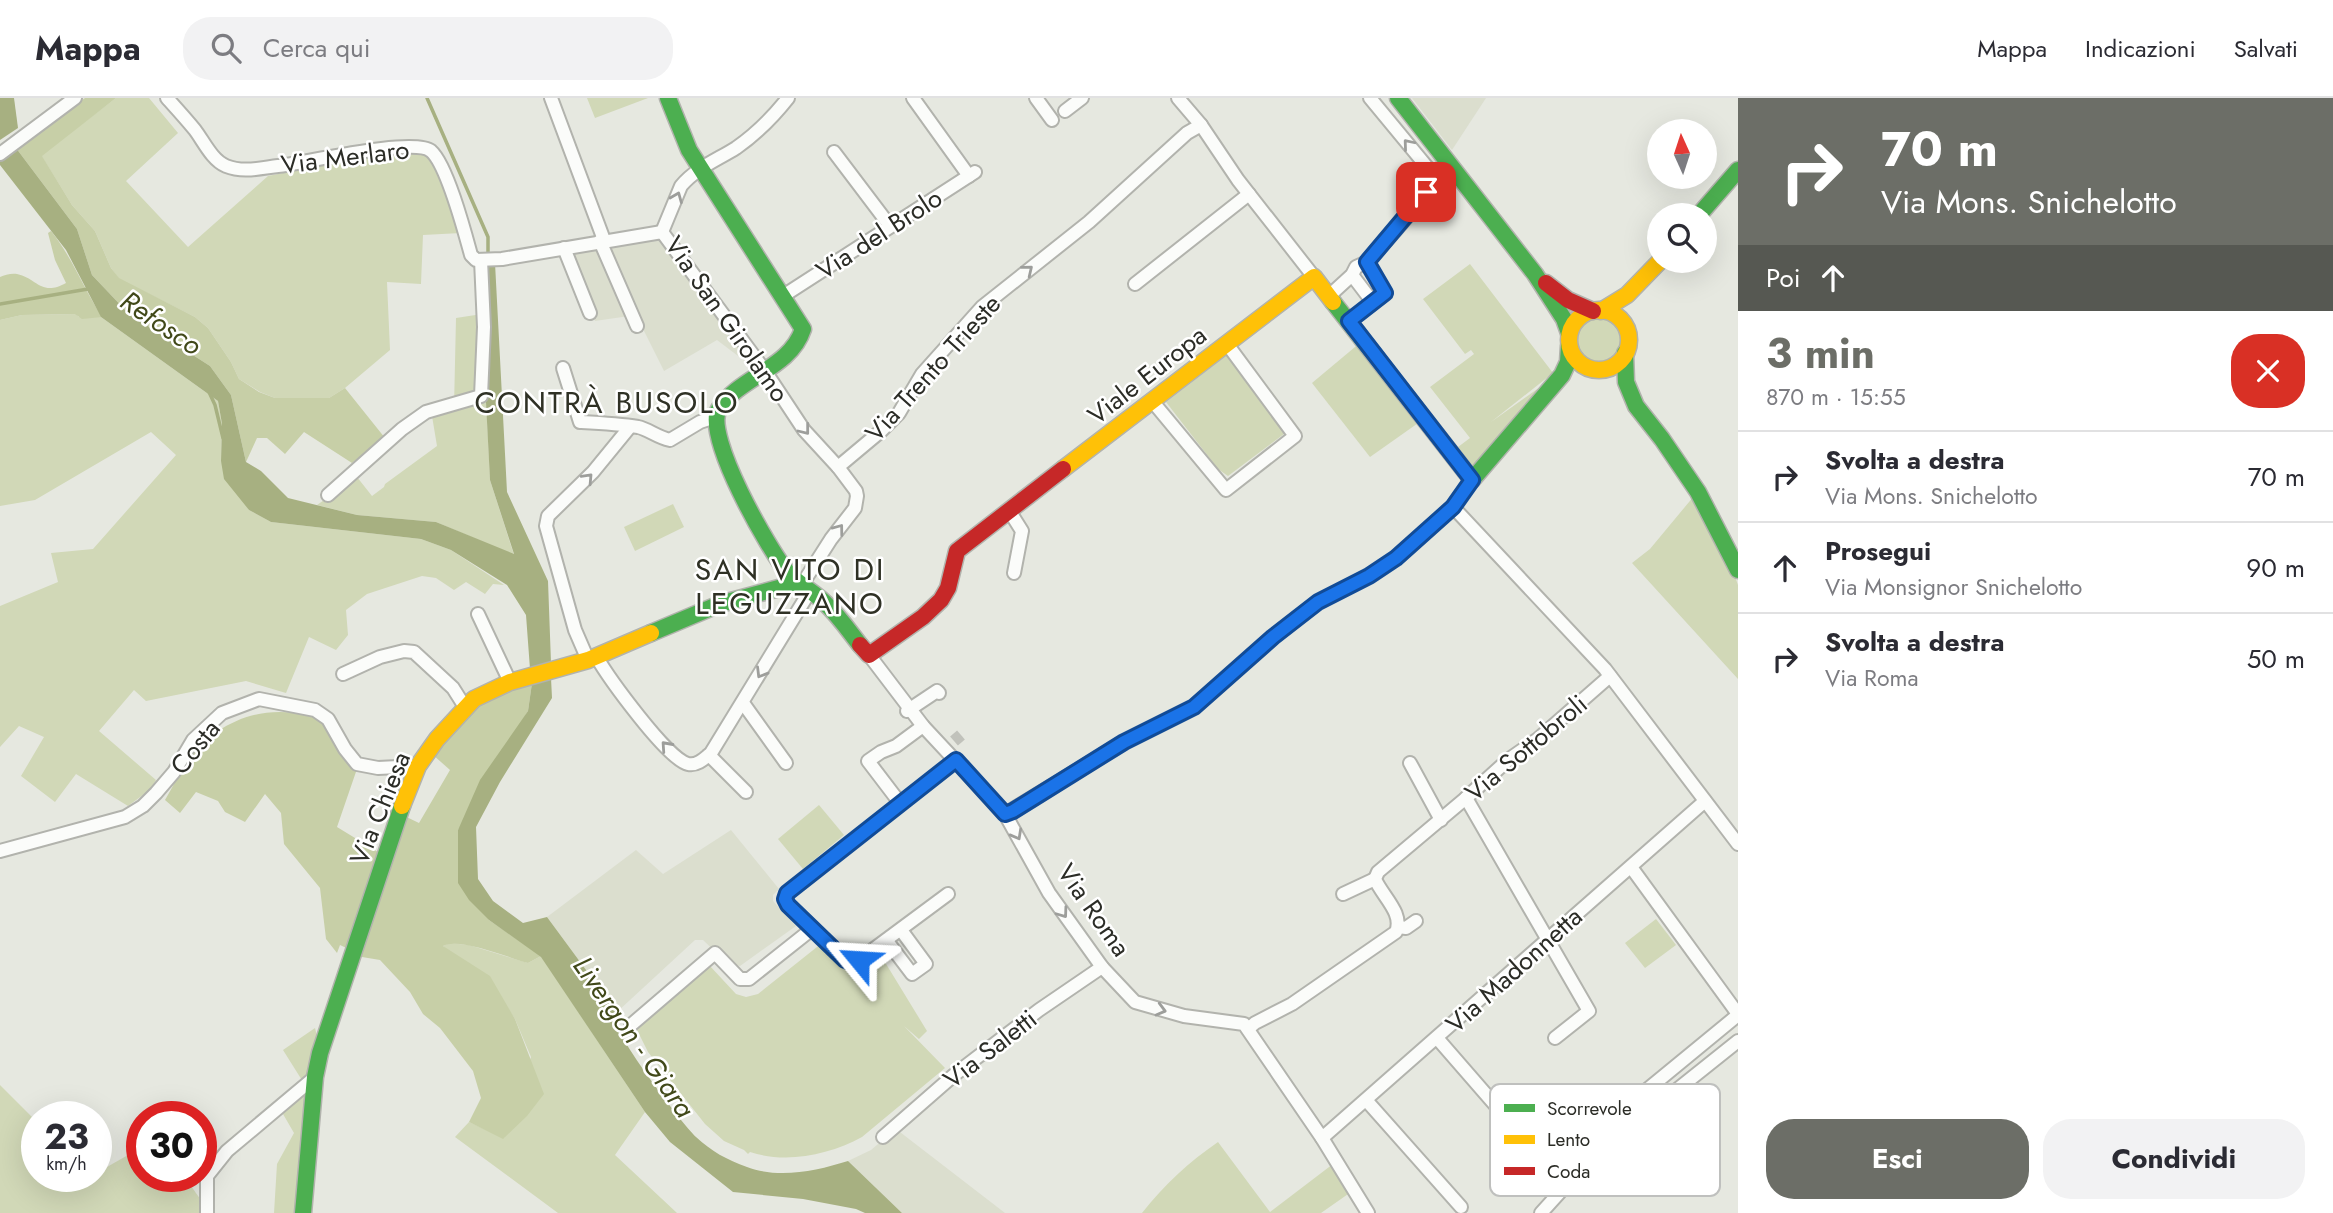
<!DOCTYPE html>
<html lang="it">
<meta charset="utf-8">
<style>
body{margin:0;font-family:Jost,sans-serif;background:#f2f2f3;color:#2b2b33;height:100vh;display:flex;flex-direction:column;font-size:26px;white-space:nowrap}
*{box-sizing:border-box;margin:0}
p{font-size:23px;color:#7c7c81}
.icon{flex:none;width:38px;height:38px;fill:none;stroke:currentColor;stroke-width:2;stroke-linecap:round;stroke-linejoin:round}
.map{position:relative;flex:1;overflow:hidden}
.details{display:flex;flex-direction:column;background:#fff;width:595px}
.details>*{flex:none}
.guide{background:#6c6e67;color:#fff;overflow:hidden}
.needle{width:46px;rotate:357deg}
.buttons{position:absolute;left:1647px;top:21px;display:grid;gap:14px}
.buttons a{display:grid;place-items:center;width:70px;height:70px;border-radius:50%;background:#fff;box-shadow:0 7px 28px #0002;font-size:35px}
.speed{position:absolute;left:21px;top:1003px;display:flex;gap:14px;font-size:35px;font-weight:700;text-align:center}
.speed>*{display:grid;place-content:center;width:91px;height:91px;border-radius:50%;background:#fff;box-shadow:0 7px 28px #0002;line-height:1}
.speed small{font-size:18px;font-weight:400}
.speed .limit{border:10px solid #d22;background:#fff;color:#111}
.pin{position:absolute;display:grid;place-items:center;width:60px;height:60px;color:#fff;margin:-30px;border-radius:14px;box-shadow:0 4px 10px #0006}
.me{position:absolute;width:77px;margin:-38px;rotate:297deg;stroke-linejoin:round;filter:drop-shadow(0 0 5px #0008)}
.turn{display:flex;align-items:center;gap:24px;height:147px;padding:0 28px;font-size:32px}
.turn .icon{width:91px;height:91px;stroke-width:2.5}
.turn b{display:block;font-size:49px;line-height:60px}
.then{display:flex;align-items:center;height:66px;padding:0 28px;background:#0003;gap:14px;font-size:26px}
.round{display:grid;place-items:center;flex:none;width:74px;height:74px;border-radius:28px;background:#f2f2f3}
.head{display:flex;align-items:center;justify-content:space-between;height:119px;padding:0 28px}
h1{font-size:42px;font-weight:700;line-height:52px;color:#6c6e67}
.cta{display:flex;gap:14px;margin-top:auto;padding:14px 28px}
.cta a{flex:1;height:80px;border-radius:28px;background:#6c6e67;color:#fff;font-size:28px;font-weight:700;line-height:80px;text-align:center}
.cta a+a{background:#f2f2f3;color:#2b2b33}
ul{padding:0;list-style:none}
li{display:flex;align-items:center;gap:21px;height:91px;padding:0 28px;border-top:2px solid #e1e1e2}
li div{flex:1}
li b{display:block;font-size:26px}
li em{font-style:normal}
header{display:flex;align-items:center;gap:42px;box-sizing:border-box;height:98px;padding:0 35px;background:#fff;border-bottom:2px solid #e1e1e2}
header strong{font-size:33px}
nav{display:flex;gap:38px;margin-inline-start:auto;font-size:24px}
.search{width:490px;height:63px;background:#f2f2f3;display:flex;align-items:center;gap:18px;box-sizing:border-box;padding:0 24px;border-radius:28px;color:#7c7c81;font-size:26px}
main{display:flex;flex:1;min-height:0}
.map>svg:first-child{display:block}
</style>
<header>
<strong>Mappa</strong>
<div class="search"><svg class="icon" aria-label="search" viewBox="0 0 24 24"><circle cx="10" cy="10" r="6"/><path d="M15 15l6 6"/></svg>Cerca qui</div>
<nav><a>Mappa</a><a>Indicazioni</a><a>Salvati</a></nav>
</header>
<main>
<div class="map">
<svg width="1738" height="1115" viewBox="0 0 1738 1115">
<rect width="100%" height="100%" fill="#e6e8e0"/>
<g fill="#dbdece">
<polygon points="1412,0 1486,0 1452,52"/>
<polygon points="663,140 760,266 754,270 717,242 664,273 636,217 595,223 566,153"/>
<polygon points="731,732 779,791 773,797 773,803 796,828 740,868 728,866 703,842 695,842 617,914 547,819 636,752 663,776"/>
<polygon points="896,1031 1005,1115 902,1115 848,1063 871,1052"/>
</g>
<g fill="#d1d8b7">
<polygon points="116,0 149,0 178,35 126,83 188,149 268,78 339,64 416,54 425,55 436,67 461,135 423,137 421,186 387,184 390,252 345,290 329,300 275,300 260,294 239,281 231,264 208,230 195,219 119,181 111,170 95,133 72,107 41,57"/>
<polygon points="587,0 648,0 595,20"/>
<polygon points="1470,166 1553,275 1491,324 1554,279 1477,369 1465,367 1454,352 1470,340 1430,289 1474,256 1471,252 1465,256 1423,201"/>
<polygon points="76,216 79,219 101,219 218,303 222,326 221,363 249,412 271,424 421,441 451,452 504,487 493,486 485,496 466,484 454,492 436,480 422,478 367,496 346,512 348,537 336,552 309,539 286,595 246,583 146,603 134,592 99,633 156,682 151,691 128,708 76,676 55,704 21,678 44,639 19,628 0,649 0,508 58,484 51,455 93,451 176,357 151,334 35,402 0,408 0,222 22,217"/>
<polygon points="482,216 490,382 514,457 436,424 357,417 317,407 357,379 372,398 384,389 385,386 437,348 432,318 454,309 456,220"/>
<circle cx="1599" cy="242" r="22"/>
<polygon points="1361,244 1421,323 1370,359 1312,285"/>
<polygon points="1227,257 1288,333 1228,378 1218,371 1166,304"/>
<polygon points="1694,398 1729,462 1738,487 1738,581 1632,465 1650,451"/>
<polygon points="673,406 684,429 635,453 624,429"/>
<polygon points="819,707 844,737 803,771 778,741"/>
<polygon points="1656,821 1676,847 1645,870 1625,845"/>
<polygon points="449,845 469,847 528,865 541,858 645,1014 615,1057 677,1115 558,1115 455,1039 469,1024 504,1040 531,959 515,921 505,906 443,848"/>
<path d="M 822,845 L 853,875 L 880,856 L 927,933 L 919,941 L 904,928 L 945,970 L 862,1039 C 829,1057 786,1066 750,1054 L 748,1056 L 744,1052 L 724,1043 L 705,1026 L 648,954 L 636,930 L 709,867 L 736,896 L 746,899 L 758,896 Z"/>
<polygon points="315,930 321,954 305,1115 274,1115 277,1066 294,1035 283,1016 305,987 283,952"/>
<polygon points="0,987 37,1024 37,1078 96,1078 96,1070 100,1073 142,1049 142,1078 184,1078 210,1115 0,1115"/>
<path d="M 1218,1044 L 1270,1114 L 1333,1066 L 1351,1094 L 1321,1115 L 1142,1115 C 1164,1087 1189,1064 1218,1044 Z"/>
</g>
<g fill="#c7cfa7">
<polygon points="85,0 116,0 42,58 72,107 95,133 111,170 119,180 195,219 208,230 231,264 239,281 259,294 275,300 329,300 345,290 385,340 352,365 304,334 285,356 267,340 257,340 246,364 231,297 210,268 129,216 92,177 77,131 16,50"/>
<path d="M 51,133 C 72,159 84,191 102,219 L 82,221 L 75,216 L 22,217 L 0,222 L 0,179 C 5,177 11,175 17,176 C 37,180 41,199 66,185 L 55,162 L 48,135 Z"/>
<path d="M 532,585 L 528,613 L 458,732 L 489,822 L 541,858 L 528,865 C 509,860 459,839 443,848 L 490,878 L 515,921 L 544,996 L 527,1018 L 503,1041 L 469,1024 L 481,1000 L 473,973 L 440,930 L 423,916 L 410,894 L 380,862 L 356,858 L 357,855 L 340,847 L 337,855 L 326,841 L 320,790 L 284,746 L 281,715 L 265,696 L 245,724 L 225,714 L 218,703 L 196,694 L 180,715 L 165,702 C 172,690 179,676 187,664 C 212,629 251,609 295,615 C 305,617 317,617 325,624 C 338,636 348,654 358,668 L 337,729 L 378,754 L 392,712 L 419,725 L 450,672 L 432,656 L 473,605 Z"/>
</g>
<g fill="#a7b081">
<polygon points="0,0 14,0 18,30 0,42"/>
<polygon points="16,50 77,131 92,177 129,216 210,268 231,297 246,364 261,373 288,400 357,417 436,424 514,456 490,382 479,168 495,165 507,394 548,483 551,565 530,571 526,517 507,487 451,452 421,441 271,424 249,412 224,381 221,363 222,326 218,303 101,219 66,152 0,67 0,61"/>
<path d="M 551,580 L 552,600 L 500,684 L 476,729 L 478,781 L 493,803 L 523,825 L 547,819 L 617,914 C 616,916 615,917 614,919 C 613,935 682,1026 696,1039 C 711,1053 727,1062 747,1069 C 779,1081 816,1073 848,1063 L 902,1115 L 865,1115 L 856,1111 L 803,1101 L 733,1094 L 670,1044 L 645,1014 L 541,859 L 489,822 L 469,802 L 458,785 L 458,732 L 480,682 L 528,613 L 532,585 Z"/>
</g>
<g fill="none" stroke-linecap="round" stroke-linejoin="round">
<g stroke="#a7b081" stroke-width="3.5">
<polyline points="427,0 488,139 488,157"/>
<polyline points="0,206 88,191"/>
<polyline points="209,294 215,307 223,340"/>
</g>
<polyline stroke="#c1c2bb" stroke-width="12" stroke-dasharray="12 6" stroke-linecap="butt" points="954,643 961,637"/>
<defs>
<g id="street">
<path d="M 167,0 C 176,10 186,21 195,32 C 204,44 212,62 226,68 C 243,75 261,70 278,68 C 304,65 414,39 431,53 C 447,67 465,135 471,157 L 476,162 L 502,161 L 662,134"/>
<polyline points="551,0 604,142"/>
<polyline points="913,0 969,78"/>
<polyline points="1036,0 1052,22"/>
<polyline points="1178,0 1201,27 1238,82 1314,179"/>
<polyline points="1065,13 1082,0"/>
<polyline points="834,54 890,128"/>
<polyline points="0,56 75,0"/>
<polyline points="662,134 765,273 804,332 838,369"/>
<path d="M 662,134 L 681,88 C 696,70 717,62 736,50 C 756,36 773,19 788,0"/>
<polyline points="600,143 637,228"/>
<polyline points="564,150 590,215"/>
<polyline points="1352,177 1371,202 1375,203 1385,195 1367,164"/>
<polyline points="1135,186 1249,96"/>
<polyline points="783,198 975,74"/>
<path d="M 1329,198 L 1352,177 L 1356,169 L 1367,164 C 1381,147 1434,95 1432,75 L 1370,0"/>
<polyline points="1349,223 1375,203"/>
<path d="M 563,270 L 580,324 C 599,325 619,326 638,329 C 648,331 657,339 670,342 L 700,324 L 715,319"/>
<polyline points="1153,304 1226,392 1295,338 1227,246"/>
<polyline points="328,397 402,331 426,314 481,298 484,229 481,162"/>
<polyline points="1453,409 1605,571 1738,746"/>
<polyline points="1010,414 1022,433 1014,475"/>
<polyline points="801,488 831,441 855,410 857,398 856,393 838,369 881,333 899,315 922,276 982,209 1089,124 1187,35 1201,27"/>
<polyline points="478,516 510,584"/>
<polyline points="869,557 923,628 1005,716 1049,795 1102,869 1135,904 1184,918 1244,926 1322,1040 1368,1115"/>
<path d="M 596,558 C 608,579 667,661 688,666 C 697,668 704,661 711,655 L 810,493"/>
<polyline points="588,562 575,532 546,428 548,418 593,374 629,330"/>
<polyline points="343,576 380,559 404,553 414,554 453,590 465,609"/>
<polyline points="743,605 786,665"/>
<polyline points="907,613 937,593 939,595"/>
<polyline points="709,657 746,694"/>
<polyline points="1410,665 1441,722"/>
<polyline points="1466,700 1589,913 1555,940"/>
<polyline points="900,705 868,663 881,654 896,648 923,628"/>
<polyline points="1005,716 1124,644 1194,609 1273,539 1318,504 1369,478 1396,460 1453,409 1472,382"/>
<polyline points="0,753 125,719 143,708 156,695 174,674 193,642 222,615 259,601 315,612 328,621 345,651 357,666 378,670 418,668"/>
<polyline points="1631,769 1738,916"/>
<polyline points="948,796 859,862 850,864 845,862 788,807 785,801 787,795 956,662"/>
<polyline points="1343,796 1375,781"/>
<polyline points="1398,829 1406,830 1416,823"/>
<polyline points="887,843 912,876 926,866 901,832"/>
<polyline points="631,927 715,855 740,881 749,881 812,831"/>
<path d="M 1248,931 L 1255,925 L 1292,906 L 1396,834 C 1404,815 1382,798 1375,781 L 1378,774 L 1466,700 L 1508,662 L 1538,641 L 1610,578"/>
<polyline points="1437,940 1537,1055"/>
<polyline points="1366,1002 1461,1109"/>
<polyline points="1620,1014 1738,917"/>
<polyline points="883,1039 954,977 1039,912 1102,869"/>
<polyline points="1322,1040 1705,703"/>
<polyline points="207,1115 207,1078 227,1053 315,979"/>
<polyline points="1541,1115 1589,1062 1738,943"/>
</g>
<g id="fast">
<path d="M 668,0 L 689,52 L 803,231 C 790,271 740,278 719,311 C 703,337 769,452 788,475 C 799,487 814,494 825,505 C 839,518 849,533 860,547"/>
<polyline points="1398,0 1535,176 1564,221 1569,235"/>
<polyline points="1699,117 1738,72"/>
<polyline points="1333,204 1472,382 1562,277 1568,264 1569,248"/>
<polyline points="1625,255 1626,284 1636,308 1662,341 1698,394 1738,472"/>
<polyline points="651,535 720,506 797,485"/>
<polyline points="303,1115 315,979 320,955 402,708"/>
</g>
<g id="slow">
<circle cx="1599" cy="242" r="30"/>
<polyline points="1601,213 1627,197 1660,163"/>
<polyline points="1063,371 1314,179 1333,204"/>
<polyline points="402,708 418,668 437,641 474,601 510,584 588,562 651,535"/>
</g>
<g id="jam">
<polyline points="1546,185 1568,202 1593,213"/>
<polyline points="860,547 869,557 923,519 941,502 948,490 957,453 1063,371"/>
</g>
</defs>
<use href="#street" stroke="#b2b3ad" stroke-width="16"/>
<use href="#fast" stroke="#b2b3ad" stroke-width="19"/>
<use href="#slow" stroke="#b2b3ad" stroke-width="19"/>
<use href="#jam" stroke="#b2b3ad" stroke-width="19"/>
<use href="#street" stroke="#fbfcfa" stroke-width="12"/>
<use href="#fast" stroke="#4caf50" stroke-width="16"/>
<use href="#slow" stroke="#ffc107" stroke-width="16"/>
<use href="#jam" stroke="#c62828" stroke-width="16"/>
</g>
<defs><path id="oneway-chevron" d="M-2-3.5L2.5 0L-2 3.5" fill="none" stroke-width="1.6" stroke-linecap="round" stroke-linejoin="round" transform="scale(1.75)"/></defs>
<g stroke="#9d9e9b">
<use href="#oneway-chevron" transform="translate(1408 46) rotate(-130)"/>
<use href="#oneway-chevron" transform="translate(677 99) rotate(-68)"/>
<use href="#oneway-chevron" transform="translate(1028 172) rotate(-39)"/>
<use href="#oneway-chevron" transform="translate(805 332) rotate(52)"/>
<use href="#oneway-chevron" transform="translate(588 380) rotate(-47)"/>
<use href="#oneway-chevron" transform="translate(839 431) rotate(-53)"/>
<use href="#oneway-chevron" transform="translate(761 575) rotate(121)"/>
<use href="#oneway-chevron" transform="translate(666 648) rotate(-132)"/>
<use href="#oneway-chevron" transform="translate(1017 737) rotate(61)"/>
<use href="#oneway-chevron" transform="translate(1063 815) rotate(54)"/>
<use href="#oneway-chevron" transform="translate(1161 912) rotate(15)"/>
</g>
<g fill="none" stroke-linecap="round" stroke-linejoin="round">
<defs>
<polyline id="route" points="859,862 850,864 845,862 788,807 785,801 787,795 956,662 1005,716 1013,713 1124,644 1194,609 1273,539 1318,504 1369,478 1396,460 1453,409 1472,382 1349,223 1385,195 1367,164 1426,94"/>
</defs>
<use href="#route" stroke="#114b97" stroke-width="18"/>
<use href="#route" stroke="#1a73e8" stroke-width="12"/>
</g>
<g text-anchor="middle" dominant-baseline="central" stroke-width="5" stroke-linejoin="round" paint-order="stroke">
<g font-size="26" fill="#2b2c26" stroke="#fff">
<text transform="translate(345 59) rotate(-7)">Via Merlaro</text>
<text transform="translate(879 136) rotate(-33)">Via del Brolo</text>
<text transform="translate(727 221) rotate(55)">Via San Girolamo</text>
<text transform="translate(933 270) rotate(-48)">Via Trento Trieste</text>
<text transform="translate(1147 277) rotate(-38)">Viale Europa</text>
<text transform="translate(195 649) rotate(-51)">Costa</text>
<text transform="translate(1526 650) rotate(-40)">Via Sottobroli</text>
<text transform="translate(380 710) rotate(-68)">Via Chiesa</text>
<text transform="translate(1094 812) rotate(55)">Via Roma</text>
<text transform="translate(1514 872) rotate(-42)">Via Madonnetta</text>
<text transform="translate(990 951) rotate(-38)">Via Saletti</text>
</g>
<g font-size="28" font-style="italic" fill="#414919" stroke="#fff">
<text transform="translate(161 225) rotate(34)">Refosco</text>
<text transform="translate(634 939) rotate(55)">Livergon - Giara</text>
</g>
<g font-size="30" letter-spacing="2" fill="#2f3125" stroke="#fff">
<text x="607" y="304">CONTRÀ BUSOLO</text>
<text x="790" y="471">SAN VITO DI<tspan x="790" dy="34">LEGUZZANO</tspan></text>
</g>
</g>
<rect x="1490" y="986" width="230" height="112" rx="10" fill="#fff" stroke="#bfc0be" stroke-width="2"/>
<rect x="1504" y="1006" width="31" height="8" fill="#4caf50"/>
<rect x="1504" y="1037" width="31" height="9" fill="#ffc107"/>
<rect x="1504" y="1069" width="31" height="8" fill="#c62828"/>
<g font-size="19" fill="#2b2c26">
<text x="1547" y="1017">Scorrevole</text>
<text x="1547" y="1048">Lento</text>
<text x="1547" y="1080">Coda</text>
</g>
</svg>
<div class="buttons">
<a><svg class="needle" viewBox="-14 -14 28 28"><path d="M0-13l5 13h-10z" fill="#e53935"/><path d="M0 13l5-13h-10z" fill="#7c7c81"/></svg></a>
<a><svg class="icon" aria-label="search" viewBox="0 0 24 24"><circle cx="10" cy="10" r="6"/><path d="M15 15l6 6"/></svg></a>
</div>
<div class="speed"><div>23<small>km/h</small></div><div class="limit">30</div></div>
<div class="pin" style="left:1426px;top:94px;background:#d93025"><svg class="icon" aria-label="arrive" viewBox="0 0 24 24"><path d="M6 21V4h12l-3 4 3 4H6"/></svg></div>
<svg class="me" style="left:859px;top:862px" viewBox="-20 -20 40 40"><path d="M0-17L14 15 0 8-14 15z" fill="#1a73e8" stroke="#fff" stroke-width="4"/></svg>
</div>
<section class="details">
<div class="guide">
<div class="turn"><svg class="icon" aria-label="right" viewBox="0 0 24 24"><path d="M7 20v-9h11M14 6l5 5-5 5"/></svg><div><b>70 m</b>Via Mons. Snichelotto</div></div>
<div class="then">Poi<svg class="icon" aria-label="ahead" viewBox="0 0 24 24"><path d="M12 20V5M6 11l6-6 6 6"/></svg></div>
</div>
<div class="head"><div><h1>3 min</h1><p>870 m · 15:55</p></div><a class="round" style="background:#d93025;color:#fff"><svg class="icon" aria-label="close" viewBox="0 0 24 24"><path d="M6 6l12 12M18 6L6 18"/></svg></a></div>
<ul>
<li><svg class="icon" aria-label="right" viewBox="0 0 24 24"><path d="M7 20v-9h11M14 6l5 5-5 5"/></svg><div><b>Svolta a destra</b><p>Via Mons. Snichelotto</p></div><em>70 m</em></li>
<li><svg class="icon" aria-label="ahead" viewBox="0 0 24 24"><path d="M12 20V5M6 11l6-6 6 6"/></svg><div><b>Prosegui</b><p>Via Monsignor Snichelotto</p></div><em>90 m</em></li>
<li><svg class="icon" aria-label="right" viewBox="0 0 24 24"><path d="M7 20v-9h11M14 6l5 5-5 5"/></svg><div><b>Svolta a destra</b><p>Via Roma</p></div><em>50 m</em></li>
</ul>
<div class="cta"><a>Esci</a><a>Condividi</a></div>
</section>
</main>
